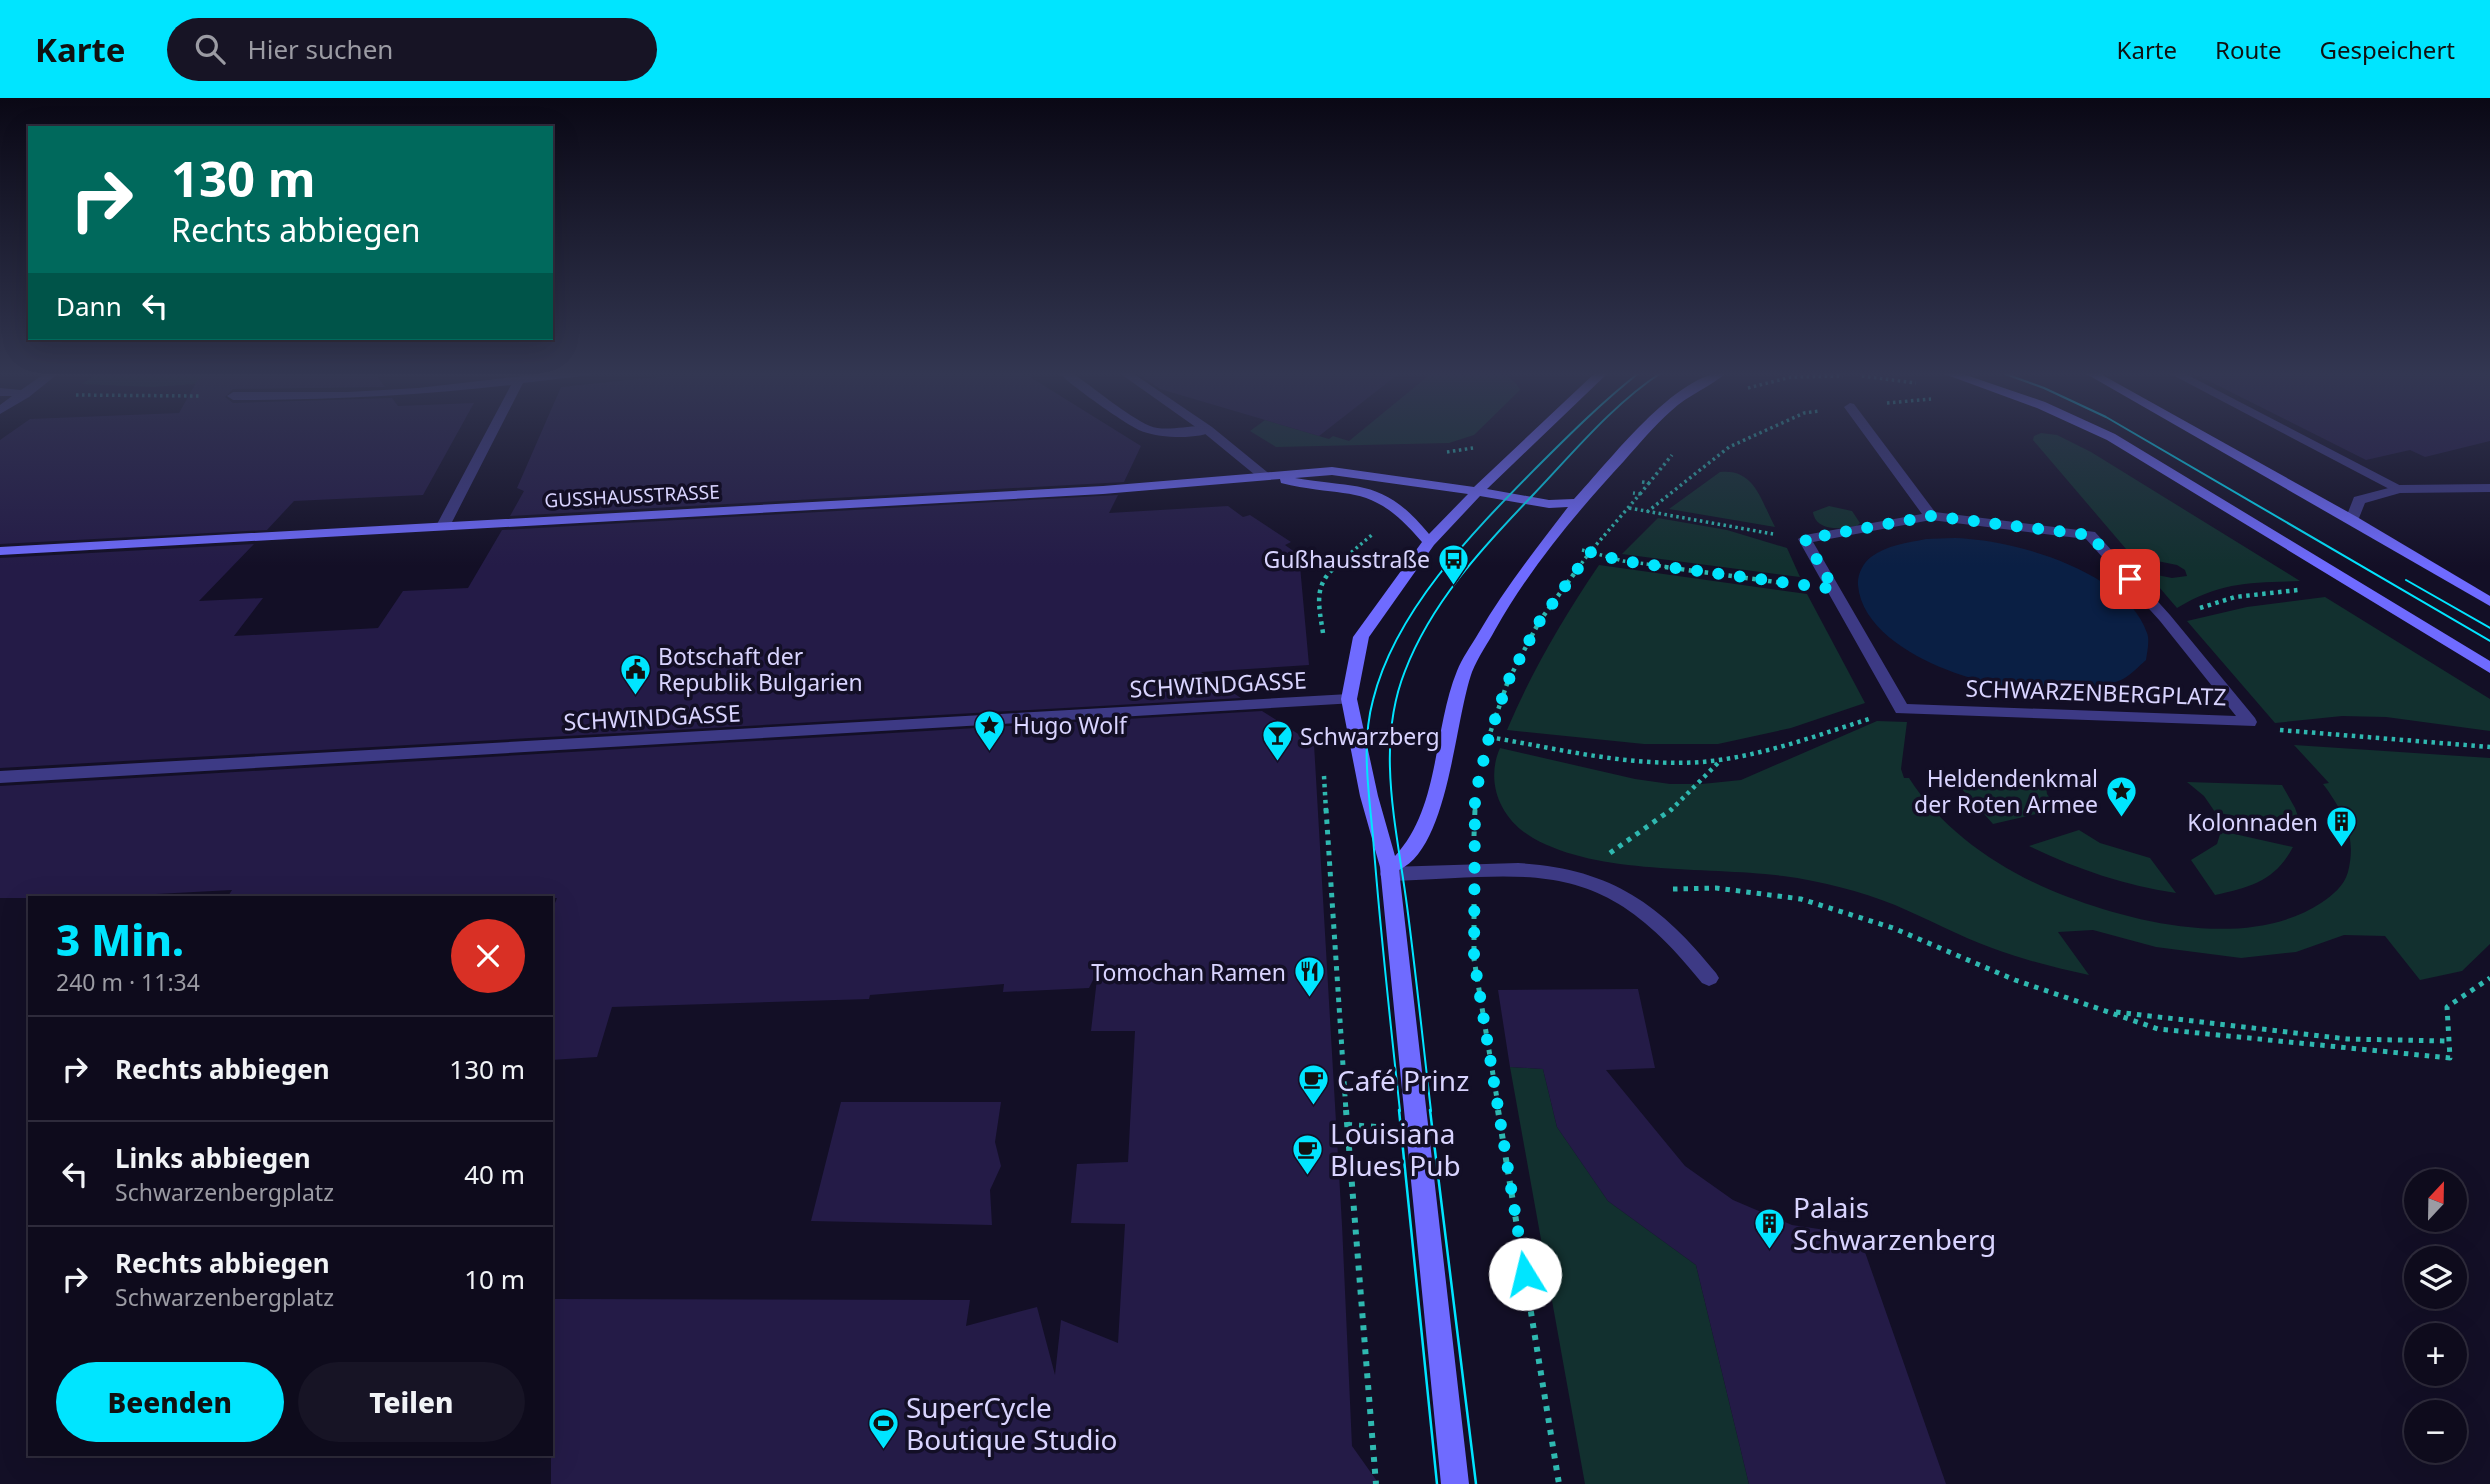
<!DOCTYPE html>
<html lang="de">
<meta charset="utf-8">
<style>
body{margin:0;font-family:"Noto Sans",sans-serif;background:#171425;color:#f1f3f6;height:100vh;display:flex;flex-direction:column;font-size:26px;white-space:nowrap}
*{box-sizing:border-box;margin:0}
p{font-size:23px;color:#9b9ba3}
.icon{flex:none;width:38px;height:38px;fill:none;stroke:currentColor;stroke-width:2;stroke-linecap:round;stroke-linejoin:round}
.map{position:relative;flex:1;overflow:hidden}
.panel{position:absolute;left:28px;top:798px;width:525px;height:560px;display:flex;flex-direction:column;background:#0e0b1c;border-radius:0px;box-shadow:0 7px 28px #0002,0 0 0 2px #2e2b3b}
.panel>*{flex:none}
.hud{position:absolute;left:28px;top:28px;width:525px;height:214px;border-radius:0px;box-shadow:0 7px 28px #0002,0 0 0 2px #2e2b3b;background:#00695c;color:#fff;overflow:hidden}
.needle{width:46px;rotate:22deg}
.tools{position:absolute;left:2404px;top:1071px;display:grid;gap:14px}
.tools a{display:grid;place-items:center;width:63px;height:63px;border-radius:50%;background:#0e0b1c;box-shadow:0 7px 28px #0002,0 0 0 2px #2e2b3b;font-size:35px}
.pin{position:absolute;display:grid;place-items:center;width:60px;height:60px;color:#fff;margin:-30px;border-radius:14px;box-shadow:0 4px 10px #0006}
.me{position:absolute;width:77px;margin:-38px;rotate:351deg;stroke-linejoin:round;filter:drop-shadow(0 0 5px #0008)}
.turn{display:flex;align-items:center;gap:24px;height:147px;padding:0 28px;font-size:32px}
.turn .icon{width:91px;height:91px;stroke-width:2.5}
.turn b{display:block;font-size:49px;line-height:60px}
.then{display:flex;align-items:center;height:66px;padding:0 28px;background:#0003;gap:14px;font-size:26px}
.round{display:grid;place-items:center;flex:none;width:74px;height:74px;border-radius:37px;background:#171425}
.summary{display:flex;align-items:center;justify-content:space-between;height:119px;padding:0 28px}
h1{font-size:42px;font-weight:800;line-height:52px;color:#00e5ff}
.action{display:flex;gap:14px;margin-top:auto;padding:14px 28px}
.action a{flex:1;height:80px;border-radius:42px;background:#00e5ff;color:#111;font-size:28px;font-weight:800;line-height:80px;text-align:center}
.action a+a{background:#171425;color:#f1f3f6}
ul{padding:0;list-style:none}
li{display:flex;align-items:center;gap:21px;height:105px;padding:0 28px;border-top:2px solid #2e2b3b}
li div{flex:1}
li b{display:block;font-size:26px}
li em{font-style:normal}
header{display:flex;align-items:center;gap:42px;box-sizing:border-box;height:98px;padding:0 35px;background:#00e5ff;color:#111}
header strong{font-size:33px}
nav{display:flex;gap:38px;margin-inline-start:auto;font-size:24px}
.search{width:490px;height:63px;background:#171425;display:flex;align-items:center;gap:18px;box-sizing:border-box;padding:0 24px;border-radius:38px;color:#9b9ba3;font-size:26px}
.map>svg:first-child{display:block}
</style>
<header>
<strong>Karte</strong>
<div class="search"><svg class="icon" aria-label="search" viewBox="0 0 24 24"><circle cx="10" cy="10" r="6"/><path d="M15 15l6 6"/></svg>Hier suchen</div>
<nav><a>Karte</a><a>Route</a><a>Gespeichert</a></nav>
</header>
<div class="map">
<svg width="2490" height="1386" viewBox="0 0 2490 1386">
<rect width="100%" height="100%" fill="#130f26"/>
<g fill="#12302f">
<polygon points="99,274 208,274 195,286 153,289 82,286"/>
<path d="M 1433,274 C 1458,274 1508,264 1520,292 L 1474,337 L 1449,345 L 1276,349 L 1250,333 L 1265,322 L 1329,341 L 1333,338 L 1349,343 Z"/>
<path d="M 2041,335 L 2057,337 L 2091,354 L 2300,483 C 2249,485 2222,483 2177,510 L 2147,475 L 2172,480 L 2187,478 L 2185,472 L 2177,467 L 2132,458 L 2033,342 L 2034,338 Z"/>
<path d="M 1720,374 C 1755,370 1761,403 1775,429 L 1669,411 Z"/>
<path d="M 1829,408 L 1852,413 L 1860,425 L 1857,428 C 1842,431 1816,434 1813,414 Z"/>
<polygon points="1658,420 1727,432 1787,450 1800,479 1622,456"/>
<path d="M 1599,467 L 1807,496 L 1865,605 L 1791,630 L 1718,646 L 1644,646 L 1507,632 C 1532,573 1563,520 1599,467 Z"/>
<polygon points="2325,499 2490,601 2490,633 2386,619 2342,618 2275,625 2187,523 2247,509"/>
<path d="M 1877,623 L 1907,624 L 1901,671 L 1904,680 L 1909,680 C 1945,736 2006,776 2068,799 C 2141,827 2251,851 2321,805 C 2333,797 2344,788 2348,774 C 2357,739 2344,714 2323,686 L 2329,685 L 2294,647 L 2490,660 L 2490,846 L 2462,873 L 2420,882 L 2385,838 L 2344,837 L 2296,854 L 2241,860 L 2156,849 L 2093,832 L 2058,834 L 2089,877 C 2056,870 2024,862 1992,850 C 1959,838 1928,821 1895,807 C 1860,793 1821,783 1783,778 C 1706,768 1600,778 1533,740 C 1500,721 1485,684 1500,650 L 1635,681 L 1670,686 L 1702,686 L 1741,682 Z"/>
<polygon points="1953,681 2045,681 2047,696 2058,711 1993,726"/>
<polygon points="2187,684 2282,687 2295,710 2303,732 2215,714 2204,698"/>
<path d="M 2079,732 L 2100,745 L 2150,760 L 2176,795 C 2123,787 2077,771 2029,748 Z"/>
<path d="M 2221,733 L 2293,749 C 2275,783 2251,789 2215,797 L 2191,762 L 2217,746 Z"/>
<polygon points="1510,969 1543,971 1557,1029 1608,1103 1696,1167 1749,1386 1585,1386"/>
</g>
<path fill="#0a1f44" d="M 1926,441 C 1940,441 1955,439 1969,441 C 2024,445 2128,477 2147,535 C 2150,542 2147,554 2146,562 C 2139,568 2130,578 2121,582 C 2067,604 1998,592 1945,571 C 1909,557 1861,528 1858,487 C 1857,477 1863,465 1871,459 C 1887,447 1907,445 1926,441 Z"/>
<g fill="#241b47">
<polygon points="208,274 374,274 385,289 233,291 225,299 233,305 392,300 398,308 474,305 423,397 294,403 267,432 0,446 0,342 30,321 179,315 197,283"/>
<polygon points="706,274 1022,274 1141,348 1124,384 510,418 524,393 517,390 561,289"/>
<polygon points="1145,274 1401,274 1319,338 1160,291 1144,280"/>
<polygon points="2191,274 2490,274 2490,343 2425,359 2410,352 2366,362"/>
<polygon points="1118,397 1109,415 1228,408 1243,419 1250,417 1291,444 1285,447 1299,457 1309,567 1201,574 1241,600 0,670 0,460 254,446 199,503 263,500 234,538 378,530 403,493 468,490 502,432"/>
<polygon points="1262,613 1314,646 1342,1127 1352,1348 1379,1386 551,1386 551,1201 970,1202 966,1228 1037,1209 1055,1277 1061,1222 1118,1245 1125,1126 1071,1125 1077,1066 1128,1064 1135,933 1091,933 1098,872 1089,890 1003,894 1004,886 870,897 869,901 612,909 597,959 551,962 551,815 557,800 227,800 232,792 80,800 0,800 0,688"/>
<polygon points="1638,891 1655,970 1606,972 1685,1068 1733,1102 1792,1127 1859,1137 1946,1386 1749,1386 1696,1167 1608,1103 1557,1029 1543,971 1510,969 1498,892"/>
<polygon points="841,1004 1001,1004 995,1044 1001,1068 990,1092 992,1127 811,1123"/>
</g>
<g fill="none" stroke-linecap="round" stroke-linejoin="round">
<g stroke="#2fb8b0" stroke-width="3.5" stroke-dasharray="2.5 3.5" stroke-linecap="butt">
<polyline points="1862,278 1916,285"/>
<polyline points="1748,290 1791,279 1843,278"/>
<polyline points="76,297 201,298"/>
<polyline points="1887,305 1931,301"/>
<polyline points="1447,354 1473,350"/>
<polyline points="1642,384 1649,385 1672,357"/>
<polyline points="1640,396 1649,385"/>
<polyline points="1629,410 1773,436"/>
<polyline points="1647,414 1729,349 1804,315 1820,313"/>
<polyline points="1582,452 1590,454 1640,396 1633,395"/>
<polyline points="1333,470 1374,435"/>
<polyline points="1578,470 1590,454 1623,463 1677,470"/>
</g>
<g stroke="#2fb8b0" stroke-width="4.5" stroke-dasharray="3.5 4.5" stroke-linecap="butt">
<polyline points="1665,469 1791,486"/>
<polyline points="2200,510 2235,499 2298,492"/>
<path d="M 1323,535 C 1319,508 1313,488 1335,469"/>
<polyline points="2280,632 2490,649"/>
<path d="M 1489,639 C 1559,651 1630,669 1702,664 C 1759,659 1815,638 1869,621"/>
<polyline points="1488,641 1508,583 1539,524 1579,469"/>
<polyline points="1324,678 1326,713"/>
<polyline points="1475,713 1475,697"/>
<polyline points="1670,713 1721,662"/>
</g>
<g stroke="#2fb8b0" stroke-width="5" stroke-dasharray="4.5 6" stroke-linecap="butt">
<polyline points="1326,711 1346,1013"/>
<polyline points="1474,738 1475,711"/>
<polyline points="1610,755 1672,711"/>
<polyline points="1673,791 1716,790 1801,801 1893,830 2015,882 2158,931 2450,960 2447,909 2490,880"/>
<polyline points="1474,806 1474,861 1499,1013"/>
<polyline points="2116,914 2347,941 2448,943"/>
</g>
<g stroke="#2fb8b0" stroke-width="6" stroke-dasharray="5 7" stroke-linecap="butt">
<polyline points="1346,1012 1376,1386"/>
<polyline points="1498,1012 1559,1386"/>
<polyline points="1347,1027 1377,1029"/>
</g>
<g fill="#3d3a85" fill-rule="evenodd">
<path d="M 1058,274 L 1071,274 C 1093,289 1127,318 1150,328 C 1169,336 1202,322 1214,332 C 1201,342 1161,340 1144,334 C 1130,330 1069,286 1058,274 Z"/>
<polygon points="2167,274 2182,274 2407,391 2400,395 2395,394"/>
<path d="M 1518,765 C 1609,770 1660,805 1716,875 L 1719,880 L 1716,885 L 1709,888 L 1702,885 C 1600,756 1537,778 1389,783 L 1382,781 L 1380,776 L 1382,771 L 1389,769 Z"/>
</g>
<g fill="#3d3a85" fill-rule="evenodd">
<polygon points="47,274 60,274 29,299 0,316 0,307 12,298 0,298 0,290 21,292"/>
<path d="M 557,274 L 596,274 L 591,277 L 523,285 L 450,428 L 443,432 L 436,428 L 511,287 C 415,298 329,302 233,302 L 227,298 L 233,294 L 348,294 L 418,290 Z"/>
<polygon points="1118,274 1131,274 1212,329 1272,378 1270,381 1260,381 1204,335"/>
<path d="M 1850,305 L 1854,306 L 1935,414 L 2095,434 L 2170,517 L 2255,620 L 2257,624 L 2255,628 L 1896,615 L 1798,441 L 1805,437 L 1922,416 L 1844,309 ZM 1931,422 L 2086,441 L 2160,523 L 2236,618 L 1907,606 L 1813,444 Z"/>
<polygon points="2490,386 2490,394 2400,395 2365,405 2357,425 2352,426 2345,422 2354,399 2400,387"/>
<polygon points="1349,596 1357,601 1355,605 0,685 0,673"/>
</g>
<g fill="#6f6bff" fill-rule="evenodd">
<path d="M 1596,274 L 1609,274 L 1487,391 L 1549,402 L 1574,401 C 1609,364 1676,274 1727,274 C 1711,289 1689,296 1671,313 C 1654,328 1639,346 1624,363 C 1576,415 1530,470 1495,532 C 1488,545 1478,559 1472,574 C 1454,625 1449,749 1399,772 L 1469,1386 L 1441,1386 L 1380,769 L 1360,698 L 1341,601 L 1353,539 L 1422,444 C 1369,382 1351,402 1281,385 L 1280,381 L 1103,396 L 0,457 L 0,449 L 1103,388 L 1332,369 L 1474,389 ZM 1332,377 L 1468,396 L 1429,436 C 1383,380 1359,391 1295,380 ZM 1480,398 L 1549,410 L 1568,409 C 1536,451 1504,491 1478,536 C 1471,548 1462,560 1457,573 C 1433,632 1440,710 1395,758 L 1378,698 L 1357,601 L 1369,539 L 1434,447 Z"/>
<polygon points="1939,274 1957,274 2045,304 2115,336 2490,563 2490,575 2107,342 2037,310"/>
<polygon points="2083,274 2097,274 2357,419 2490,498 2490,508"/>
</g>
<g stroke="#00e5ff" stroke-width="2">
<polyline points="2000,274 2044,290 2106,319 2490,543"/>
<polyline points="2406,482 2490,530"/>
<path d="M 1400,1013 C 1390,922 1380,831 1373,739 C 1369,695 1361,646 1373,602 C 1395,513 1472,435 1535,371 C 1569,337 1602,304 1640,274"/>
<path d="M 1431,1013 C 1423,945 1416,876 1407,808 C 1397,731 1375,648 1405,573 C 1431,505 1482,450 1532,398 C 1573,355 1612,307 1662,274"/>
</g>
<g stroke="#00e5ff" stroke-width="2.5">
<polyline points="1399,1012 1437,1386"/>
<polyline points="1430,1012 1476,1386"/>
</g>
</g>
<linearGradient id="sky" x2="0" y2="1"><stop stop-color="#0a0815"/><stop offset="0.59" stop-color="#333752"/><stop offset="1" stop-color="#333752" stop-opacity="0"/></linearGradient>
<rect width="2490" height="468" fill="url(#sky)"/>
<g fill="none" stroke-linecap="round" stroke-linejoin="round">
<polyline stroke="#00e5ff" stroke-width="12" stroke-dasharray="0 21.6" points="1525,1176 1474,861 1475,698 1489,639 1508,583 1539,524 1590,454 1623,463 1834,491 1805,441 1931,418 2090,437 2130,481"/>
</g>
<defs>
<symbol id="bus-pin" viewBox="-11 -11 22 30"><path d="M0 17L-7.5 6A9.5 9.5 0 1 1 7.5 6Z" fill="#00e5ff" stroke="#130f26"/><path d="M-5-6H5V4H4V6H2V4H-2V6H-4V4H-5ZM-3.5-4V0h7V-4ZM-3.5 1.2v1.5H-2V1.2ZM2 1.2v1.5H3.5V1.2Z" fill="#111"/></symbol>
<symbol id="civic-pin" viewBox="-11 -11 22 30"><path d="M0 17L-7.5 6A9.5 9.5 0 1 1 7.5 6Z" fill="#00e5ff" stroke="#130f26"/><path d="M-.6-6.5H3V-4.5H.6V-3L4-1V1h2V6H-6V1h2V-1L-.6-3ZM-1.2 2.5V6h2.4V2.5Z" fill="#111"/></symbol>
<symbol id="sight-pin" viewBox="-11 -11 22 30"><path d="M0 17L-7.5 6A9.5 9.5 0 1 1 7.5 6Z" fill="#00e5ff" stroke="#130f26"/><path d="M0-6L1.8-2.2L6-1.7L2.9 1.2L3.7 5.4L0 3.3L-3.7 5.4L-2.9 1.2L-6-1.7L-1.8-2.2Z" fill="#111"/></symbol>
<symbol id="bar-pin" viewBox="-11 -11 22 30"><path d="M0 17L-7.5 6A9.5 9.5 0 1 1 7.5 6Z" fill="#00e5ff" stroke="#130f26"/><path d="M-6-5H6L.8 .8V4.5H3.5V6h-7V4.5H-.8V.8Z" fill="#111"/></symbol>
<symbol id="building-pin" viewBox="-11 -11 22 30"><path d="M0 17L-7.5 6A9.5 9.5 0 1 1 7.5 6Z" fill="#00e5ff" stroke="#130f26"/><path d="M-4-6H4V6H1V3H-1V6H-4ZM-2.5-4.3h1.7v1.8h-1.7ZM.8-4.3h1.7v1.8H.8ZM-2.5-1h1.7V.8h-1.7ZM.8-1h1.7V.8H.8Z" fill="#111"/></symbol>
<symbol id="restaurant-pin" viewBox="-11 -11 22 30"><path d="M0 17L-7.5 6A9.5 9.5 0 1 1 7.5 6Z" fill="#00e5ff" stroke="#130f26"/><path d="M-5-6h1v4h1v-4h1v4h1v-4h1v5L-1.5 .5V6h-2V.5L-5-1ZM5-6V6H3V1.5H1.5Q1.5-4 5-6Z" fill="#111"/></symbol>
<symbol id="cafe-pin" viewBox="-11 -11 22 30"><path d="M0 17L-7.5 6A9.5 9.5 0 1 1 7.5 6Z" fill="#00e5ff" stroke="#130f26"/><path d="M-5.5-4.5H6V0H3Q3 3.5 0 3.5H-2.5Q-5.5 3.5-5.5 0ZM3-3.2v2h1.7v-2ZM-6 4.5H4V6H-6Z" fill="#111"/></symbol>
<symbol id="stadium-pin" viewBox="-11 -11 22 30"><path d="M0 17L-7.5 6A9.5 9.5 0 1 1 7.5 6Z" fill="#00e5ff" stroke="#130f26"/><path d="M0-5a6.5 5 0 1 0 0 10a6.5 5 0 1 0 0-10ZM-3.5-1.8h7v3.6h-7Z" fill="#111"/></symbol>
</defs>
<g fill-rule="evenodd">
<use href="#bus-pin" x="1436" y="444" width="35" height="47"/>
<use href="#civic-pin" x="618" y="554" width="35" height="47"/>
<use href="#sight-pin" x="972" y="610" width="35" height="47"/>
<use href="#bar-pin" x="1260" y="620" width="35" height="47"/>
<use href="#sight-pin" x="2104" y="676" width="35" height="47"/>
<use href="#building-pin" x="2324" y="706" width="35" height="47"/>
<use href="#restaurant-pin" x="1292" y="856" width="35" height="47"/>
<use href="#cafe-pin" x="1296" y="964" width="35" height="47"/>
<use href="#cafe-pin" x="1290" y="1034" width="35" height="47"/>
<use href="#building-pin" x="1752" y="1108" width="35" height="47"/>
<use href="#stadium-pin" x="866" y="1308" width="35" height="47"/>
</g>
<g text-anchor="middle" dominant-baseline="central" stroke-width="7" stroke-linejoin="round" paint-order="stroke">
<g font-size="19" fill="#d9d4ff" stroke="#130f26">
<text transform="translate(632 398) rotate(-3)">GUSSHAUSSTRASSE</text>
</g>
<g font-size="23" fill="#d9d4ff" stroke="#130f26" text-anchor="end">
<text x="1430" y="461">Gußhausstraße</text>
<text x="658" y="558" text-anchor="start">Botschaft der<tspan x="658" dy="26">Republik Bulgarien</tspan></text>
<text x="1013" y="627" text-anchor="start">Hugo Wolf</text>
<text x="1300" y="638" text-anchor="start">Schwarzberg</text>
<text x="2098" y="680">Heldendenkmal<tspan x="2098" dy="26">der Roten Armee</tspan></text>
<text x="2318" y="724">Kolonnaden</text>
<text x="1286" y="874">Tomochan Ramen</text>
</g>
<g font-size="23" fill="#d9d4ff" stroke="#130f26">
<text transform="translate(1218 586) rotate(-3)">SCHWINDGASSE</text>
<text transform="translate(2096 594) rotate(2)">SCHWARZENBERGPLATZ</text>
<text transform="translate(652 619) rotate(-3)">SCHWINDGASSE</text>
</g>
<g font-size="28" fill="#d9d4ff" stroke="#130f26" text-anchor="start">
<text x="1337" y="982">Café Prinz</text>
<text x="1330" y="1035">Louisiana<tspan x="1330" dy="32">Blues Pub</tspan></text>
<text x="1793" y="1109">Palais<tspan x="1793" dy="32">Schwarzenberg</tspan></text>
<text x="906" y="1309">SuperCycle<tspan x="906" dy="32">Boutique Studio</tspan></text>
</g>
</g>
</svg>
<div class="tools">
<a><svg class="needle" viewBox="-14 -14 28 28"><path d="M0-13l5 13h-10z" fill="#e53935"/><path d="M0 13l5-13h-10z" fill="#9b9ba3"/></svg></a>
<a><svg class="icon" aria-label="layers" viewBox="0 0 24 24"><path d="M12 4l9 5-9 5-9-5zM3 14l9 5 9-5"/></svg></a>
<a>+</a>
<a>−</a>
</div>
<div class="pin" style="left:2130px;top:481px;background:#d93025"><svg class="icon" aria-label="arrive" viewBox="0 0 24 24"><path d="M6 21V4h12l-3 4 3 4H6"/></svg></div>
<svg class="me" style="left:1525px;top:1176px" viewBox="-20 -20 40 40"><circle r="19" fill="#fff"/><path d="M0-13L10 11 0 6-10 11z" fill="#00e5ff"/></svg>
<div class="hud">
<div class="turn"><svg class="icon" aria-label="right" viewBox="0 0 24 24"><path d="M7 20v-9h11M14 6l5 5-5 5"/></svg><div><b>130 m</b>Rechts abbiegen</div></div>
<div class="then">Dann<svg class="icon" aria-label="left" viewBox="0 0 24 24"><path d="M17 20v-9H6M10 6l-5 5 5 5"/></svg></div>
</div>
<section class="panel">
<div class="summary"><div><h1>3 Min.</h1><p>240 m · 11:34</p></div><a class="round" style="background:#d93025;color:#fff"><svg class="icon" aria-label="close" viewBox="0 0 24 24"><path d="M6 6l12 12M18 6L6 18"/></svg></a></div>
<ul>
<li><svg class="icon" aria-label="right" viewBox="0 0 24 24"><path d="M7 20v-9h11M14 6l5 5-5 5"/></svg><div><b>Rechts abbiegen</b></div><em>130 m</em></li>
<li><svg class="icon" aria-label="left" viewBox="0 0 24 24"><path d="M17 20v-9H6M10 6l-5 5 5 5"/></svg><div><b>Links abbiegen</b><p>Schwarzenbergplatz</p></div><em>40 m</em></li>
<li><svg class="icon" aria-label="right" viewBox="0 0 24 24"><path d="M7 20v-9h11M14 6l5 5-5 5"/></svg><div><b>Rechts abbiegen</b><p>Schwarzenbergplatz</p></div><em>10 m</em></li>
</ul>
<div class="action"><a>Beenden</a><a>Teilen</a></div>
</section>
</div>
